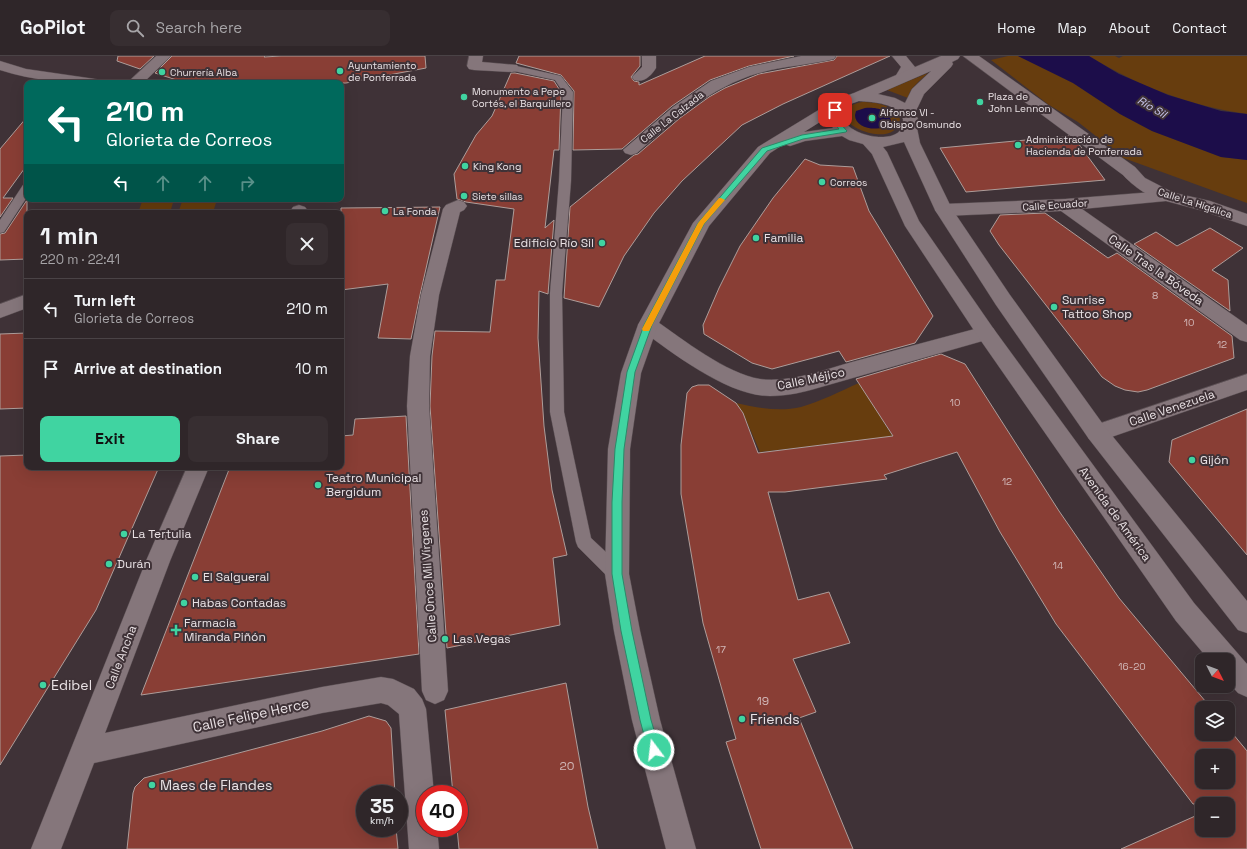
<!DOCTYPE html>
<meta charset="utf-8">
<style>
body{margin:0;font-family:"Space Grotesk",sans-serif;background:#372e31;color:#f1f3f6;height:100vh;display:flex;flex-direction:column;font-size:15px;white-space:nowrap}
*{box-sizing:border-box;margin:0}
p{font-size:13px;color:#a7a5a8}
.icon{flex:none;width:22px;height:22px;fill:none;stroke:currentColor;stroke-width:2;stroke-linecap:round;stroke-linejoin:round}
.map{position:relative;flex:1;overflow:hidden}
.sheet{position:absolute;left:24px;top:154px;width:320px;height:260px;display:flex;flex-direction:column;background:#2f2629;border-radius:8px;box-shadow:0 4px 16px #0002,0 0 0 1px #4a4346}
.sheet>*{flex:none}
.hud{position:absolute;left:24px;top:24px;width:320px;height:122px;border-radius:8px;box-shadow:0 4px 16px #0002,0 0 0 1px #4a4346;background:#00695c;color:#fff;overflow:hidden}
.needle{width:26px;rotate:132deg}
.fabs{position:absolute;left:1195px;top:597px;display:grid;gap:8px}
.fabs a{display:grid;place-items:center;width:40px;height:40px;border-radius:8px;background:#2f2629;box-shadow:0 4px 16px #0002,0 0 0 1px #4a4346;font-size:20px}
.speed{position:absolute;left:356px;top:729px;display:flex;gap:8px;font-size:20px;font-weight:700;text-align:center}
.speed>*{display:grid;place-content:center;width:52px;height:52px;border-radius:50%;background:#2f2629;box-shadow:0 4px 16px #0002,0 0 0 1px #4a4346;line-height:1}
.speed small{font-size:10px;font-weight:400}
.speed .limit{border:6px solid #d22;background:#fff;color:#111}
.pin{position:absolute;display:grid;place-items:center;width:34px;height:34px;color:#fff;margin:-17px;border-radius:8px;box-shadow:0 2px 6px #0006}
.me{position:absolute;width:44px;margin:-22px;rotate:345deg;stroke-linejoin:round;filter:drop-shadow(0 0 3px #0008)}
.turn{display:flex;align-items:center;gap:14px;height:84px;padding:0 16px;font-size:18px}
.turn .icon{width:52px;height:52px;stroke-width:2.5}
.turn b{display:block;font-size:28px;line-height:34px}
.lanes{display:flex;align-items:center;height:38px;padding:0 16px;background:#0003;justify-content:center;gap:20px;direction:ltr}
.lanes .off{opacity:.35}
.round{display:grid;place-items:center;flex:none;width:42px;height:42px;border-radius:8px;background:#372e31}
.summary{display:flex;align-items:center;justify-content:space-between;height:68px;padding:0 16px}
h1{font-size:24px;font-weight:700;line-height:30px}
.primary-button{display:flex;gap:8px;margin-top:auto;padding:8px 16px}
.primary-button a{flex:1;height:46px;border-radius:8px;background:#40d4a1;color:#111;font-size:16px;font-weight:700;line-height:46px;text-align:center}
.primary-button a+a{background:#372e31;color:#f1f3f6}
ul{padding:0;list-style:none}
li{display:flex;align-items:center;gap:12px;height:60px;padding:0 16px;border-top:1px solid #4a4346}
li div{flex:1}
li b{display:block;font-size:15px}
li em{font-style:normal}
header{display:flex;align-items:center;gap:24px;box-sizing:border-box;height:56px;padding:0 20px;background:#2f2629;border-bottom:1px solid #4a4346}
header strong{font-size:19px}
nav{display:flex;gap:22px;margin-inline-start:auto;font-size:14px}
.search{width:280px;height:36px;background:#372e31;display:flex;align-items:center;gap:10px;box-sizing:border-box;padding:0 14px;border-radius:8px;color:#a7a5a8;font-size:15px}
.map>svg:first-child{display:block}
</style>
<header>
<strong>GoPilot</strong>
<div class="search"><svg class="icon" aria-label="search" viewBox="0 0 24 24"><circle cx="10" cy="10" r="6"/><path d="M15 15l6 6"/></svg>Search here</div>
<nav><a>Home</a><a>Map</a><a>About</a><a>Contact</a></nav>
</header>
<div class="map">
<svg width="1247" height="793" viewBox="0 0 1247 793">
<rect width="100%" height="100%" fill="#3f3237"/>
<g fill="#673d0e">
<polygon points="1008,0 1018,0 1073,27 1120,58 1152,75 1221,101 1247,104 1247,147 1118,100 1106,88 1078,66 1049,49 991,4"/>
<path d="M 1089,0 L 1115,0 L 1119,2 L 1123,0 L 1247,0 L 1247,58 C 1190,50 1138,30 1089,0 Z"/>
<path d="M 928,17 C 920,25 910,31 908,42 L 887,34 Z"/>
<path d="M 862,46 C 877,46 893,49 900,63 C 896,101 807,58 862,46 Z"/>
<polygon points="143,143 174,143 170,157 138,157"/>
<polygon points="183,143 217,143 213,157 178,157"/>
<path d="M 859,327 L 893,381 L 760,396 L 743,357 L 736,347 C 757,352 780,356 801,351 C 819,346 841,335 859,327 Z"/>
</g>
<g fill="#1c0d4a">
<polygon points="1018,0 1089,0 1119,18 1168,39 1221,55 1247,58 1247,104 1221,101 1152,75 1120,58 1073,27"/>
<path d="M 865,52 C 875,51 890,53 891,66 C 883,77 855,74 855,59 L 856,55 Z"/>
</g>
<g fill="#893e35" stroke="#ad9d9a" fill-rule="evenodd">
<polygon points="118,0 154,0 140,13 117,5"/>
<polygon points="172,0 265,0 264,1 281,0 425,0 426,12 346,27 186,27 155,17"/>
<polygon points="519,0 640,0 640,10 631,21 634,25 639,26 639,29 705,0 794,0 749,10 710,24 672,50 622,93 573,94 574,35 561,19 516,7"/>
<polygon points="837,0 890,0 783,48 742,69 682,125 654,157 624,200 599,251 564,242 570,151 634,99 638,98 680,62 709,41 725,32 759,18 834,4"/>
<polygon points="511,17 515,17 554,25 561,36 559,94 554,94 545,172 554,164 548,238 539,235 538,282 544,370 552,434 567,499 553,502 560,569 447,592 430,350 432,300 435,275 490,276 496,224 505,224 514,153 466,146 457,143 454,118 476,79 492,60"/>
<polygon points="27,61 27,109 3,142 13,142 0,161 0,93"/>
<polygon points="1069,80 1078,87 1105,124 966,136 940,92"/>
<polygon points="805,103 820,109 853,111 869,155 933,260 915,287 846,306 839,295 772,313 752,307 704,278 703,269 719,232 740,190 773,142"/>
<polygon points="27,144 27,203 0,204 0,178 5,177"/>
<polygon points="440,151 420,239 411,283 378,282 388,228 341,234 341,152"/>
<polygon points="1045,157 1108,202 1117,197 1232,280 1234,302 1147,334 1138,336 1125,334 1115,330 1102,321 999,189 990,175 1000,159"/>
<polygon points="1210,172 1243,192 1212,214 1228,224 1230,255 1134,188 1156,176 1177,190"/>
<polygon points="27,277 27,352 0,353 0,278"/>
<path d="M 941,298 L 965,308 L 1059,455 L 1119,542 L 1211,652 L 1202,652 L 1202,678 L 1228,678 L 1228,672 L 1247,695 L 1247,793 L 1121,793 L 1202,757 L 1202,774 L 1228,774 L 1228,748 L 1193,748 L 1056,568 L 1000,476 L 957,396 L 884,419 L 887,423 L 785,436 L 768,436 L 798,544 L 829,536 L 850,587 L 793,603 L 816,656 L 799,662 L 853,793 L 761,793 L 726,686 L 736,683 L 703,567 L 681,438 L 681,389 L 687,337 L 692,331 L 698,329 L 709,329 L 736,347 L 743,357 L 758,397 L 893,380 L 856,323 ZM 1202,700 L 1228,700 L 1228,726 L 1202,726 Z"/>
<polygon points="1247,353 1247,499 1169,406 1172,384"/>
<polygon points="406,360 419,598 141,639 230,411 341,411 341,380 353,379 355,363"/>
<polygon points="27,399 27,411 159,411 96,554 0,709 0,400"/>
<polygon points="566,627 588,751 598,793 459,793 457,772 459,772 459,738 453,738 445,654"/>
<polygon points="369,660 386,665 391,672 395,738 365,738 365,772 396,772 398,793 127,793 133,737 135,731 144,722 322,675"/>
</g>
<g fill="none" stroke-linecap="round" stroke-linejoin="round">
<defs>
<g id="service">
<polygon points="512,9 561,20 573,36 571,125 562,237 564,356 591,482 623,512 625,518 623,524 617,526 611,524 578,491 576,486 550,356 550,237 559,125 563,36 555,24 509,14 507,12 509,10"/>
<polygon points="27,128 27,141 4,176 0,177 0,164 23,129"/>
</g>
<g id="pedestrian">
<polygon points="156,0 171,0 143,27 127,27"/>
<polygon points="469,0 483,0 482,6 517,9 519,12 517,15 512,16 474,14 469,13 467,10"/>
<path d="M 642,0 L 656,0 L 656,12 C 651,20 644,27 634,24 L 632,21 L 642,11 Z"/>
<path d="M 801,0 L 836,0 L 834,3 C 809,9 783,10 759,17 C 710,31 674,65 637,97 L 631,99 L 625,97 L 623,94 L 673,51 L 711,25 L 749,11 Z"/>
<polygon points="892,0 906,0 915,11 907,24 902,25 897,24 895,21 901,11"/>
<path d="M 963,0 L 979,0 L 1135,111 L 1145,122 L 1172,136 L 1174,140 L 1172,144 C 1156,148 1133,130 1123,119 Z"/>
<path d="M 0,5 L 26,13 L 95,23 L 100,24 L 102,27 C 67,27 34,25 0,14 Z"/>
<polygon points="458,144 464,146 467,150 464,154 460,156 439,239 430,300 429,350 448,635 444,644 435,648 426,644 422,635 407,350 410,300 421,239 443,153 446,149"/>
<polygon points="299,149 305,151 308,155 307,157 289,157 293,151"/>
<polygon points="27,238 27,252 0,262 0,248"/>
</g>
<g id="minor">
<polygon points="1166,135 1210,145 1247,158 1247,170 1200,154 1166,145 1082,153 1247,269 1247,286 1240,284 1061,155 944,160 938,158 935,154 938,150 944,148 1065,143"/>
<path d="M 648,262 L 655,264 C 682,283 727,318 760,323 C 790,327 823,314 852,306 C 896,294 941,282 986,270 L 993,272 L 996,277 L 993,282 L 986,284 L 821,331 C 805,336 787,340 770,340 C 728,340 674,298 641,274 L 638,269 L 641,264 Z"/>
<polygon points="1247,318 1247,334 1097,386 1089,383 1086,377 1089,371"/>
<polygon points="187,411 209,411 170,505 105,677 322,631 381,621 393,623 414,633 422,643 426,653 434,738 425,738 425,772 437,772 439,793 409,793 399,658 388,649 381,647 322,657 94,707 61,793 31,793 146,505"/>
</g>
<path id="tertiary" d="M 941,0 L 960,0 L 958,3 L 952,6 L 953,8 L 951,11 L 924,38 L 915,57 L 919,65 L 917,72 L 920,87 L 952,153 L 1010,239 L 1105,371 L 1247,545 L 1247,577 L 1238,574 L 1089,383 L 996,249 L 935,154 L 904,86 L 883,91 L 887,96 L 919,165 L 993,272 L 1194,547 L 1247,608 L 1247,641 L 1238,637 L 1228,626 L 1228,604 L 1209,604 L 1176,565 L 979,282 L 905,170 L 872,98 L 863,88 L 849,84 L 842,80 L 805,85 L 790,90 L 784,88 L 770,97 L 709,170 L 658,269 L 641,317 L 630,393 L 629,518 L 640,575 L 660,664 L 696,793 L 666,793 L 632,664 L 614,575 L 605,518 L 608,393 L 621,317 L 638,269 L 693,167 L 758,91 L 835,44 L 854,37 ZM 931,15 L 912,33 L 905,47 L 895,42 L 878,38 ZM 859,45 C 874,46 897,47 903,63 C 906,91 855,82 845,66 C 843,63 843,58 843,54 L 845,50 ZM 828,61 L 829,65 L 833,72 L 804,76 Z"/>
</defs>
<use href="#service" stroke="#594e52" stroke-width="1"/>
<use href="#pedestrian" stroke="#594e52" stroke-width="1"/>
<use href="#minor" stroke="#594e52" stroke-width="1"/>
<use href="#tertiary" stroke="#594e52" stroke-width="1"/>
<use href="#service" fill="#85767b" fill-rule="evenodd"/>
<use href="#pedestrian" fill="#85767b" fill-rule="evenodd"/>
<use href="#minor" fill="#85767b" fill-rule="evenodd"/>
<use href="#tertiary" fill="#85767b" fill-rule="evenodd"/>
</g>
<polygon fill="#40d4a1" stroke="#2a8a69" points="832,53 838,54 838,65 847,75 846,76 803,83 767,95 704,168 652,269 635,316 624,393 622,446 622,518 632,575 651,664 660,694 658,698 654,700 650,698 648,694 640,664 621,575 612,518 612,446 615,393 627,316 644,269 698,167 762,92 802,79 839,73 832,65"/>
<polygon fill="#f59e0b" points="719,142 721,142 725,144 704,168 649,275 643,275 642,273 698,167"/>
<g fill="#40d4a1" stroke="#3f3237" stroke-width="1.5">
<circle cx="340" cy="15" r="4"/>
<circle cx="162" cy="16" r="4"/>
<circle cx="464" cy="41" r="4"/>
<circle cx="980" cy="46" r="4"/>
<circle cx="872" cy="62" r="4"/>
<circle cx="1018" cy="89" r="4"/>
<circle cx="465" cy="110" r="4"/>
<circle cx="822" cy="126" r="4"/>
<circle cx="464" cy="140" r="4"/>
<circle cx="385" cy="155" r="4"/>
<circle cx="756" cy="182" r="4"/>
<circle cx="602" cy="187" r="4"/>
<circle cx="1054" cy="251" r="4"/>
<circle cx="1192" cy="404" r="4"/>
<circle cx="318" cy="429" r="4"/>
<circle cx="124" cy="478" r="4"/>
<circle cx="109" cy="508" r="4"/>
<circle cx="195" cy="521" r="4"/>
<circle cx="184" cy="547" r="4"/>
<path d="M174 568h4v4h4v4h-4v4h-4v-4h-4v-4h4z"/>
<circle cx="445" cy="583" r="4"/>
<circle cx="43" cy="629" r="4"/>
<circle cx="742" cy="663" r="4"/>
<circle cx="152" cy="729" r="4"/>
</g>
<g text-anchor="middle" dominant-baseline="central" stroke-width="4" stroke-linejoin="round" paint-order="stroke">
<g font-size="10" fill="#eae2e5" stroke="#3f3237" text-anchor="start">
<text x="348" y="9">Ayuntamiento<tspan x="348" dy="12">de Ponferrada</tspan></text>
<text x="170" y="16">Churrería Alba</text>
<text x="472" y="35">Monumento a Pepe<tspan x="472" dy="12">Cortés, el Barquillero</tspan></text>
<text x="988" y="40">Plaza de<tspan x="988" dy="12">John Lennon</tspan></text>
<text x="880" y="56">Alfonso VI -<tspan x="880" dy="12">Obispo Osmundo</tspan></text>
<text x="1026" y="83">Administración de<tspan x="1026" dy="12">Hacienda de Ponferrada</tspan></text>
<text x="473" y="110">King Kong</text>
<text x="830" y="126">Correos</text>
<text x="472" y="140">Siete sillas</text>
<text x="393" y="155">La Fonda</text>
</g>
<g font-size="10" fill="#eae2e5" stroke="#3f3237">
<text transform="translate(672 61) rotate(-38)">Calle La Calzada</text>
<text transform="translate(1195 147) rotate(18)">Calle La Higálica</text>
<text transform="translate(1055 149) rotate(-4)">Calle Ecuador</text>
</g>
<g font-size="10" fill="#d2b9b9">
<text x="1155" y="239">8</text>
<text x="1189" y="266">10</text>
<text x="1222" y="288">12</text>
<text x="955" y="346">10</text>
<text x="1007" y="425">12</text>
<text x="1058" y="509">14</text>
<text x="721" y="593">17</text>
<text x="1132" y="610">16-20</text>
</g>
<g font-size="11" font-style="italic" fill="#c9c8ef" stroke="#3f3237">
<text transform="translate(1152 51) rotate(30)">Río Sil</text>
</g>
<g font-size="12" fill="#eae2e5" stroke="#3f3237" text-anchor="start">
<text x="764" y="182">Familia</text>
<text x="594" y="187" text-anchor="end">Edificio Río Sil</text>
<text x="1062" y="244">Sunrise<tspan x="1062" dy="14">Tattoo Shop</tspan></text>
<text x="1200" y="404">Gijón</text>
<text x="326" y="422">Teatro Municipal<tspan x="326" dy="14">Bergidum</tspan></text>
<text x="132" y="478">La Tertulia</text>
<text x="117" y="508">Durán</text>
<text x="203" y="521">El Salgueral</text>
<text x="192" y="547">Habas Contadas</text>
<text x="184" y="567">Farmacia<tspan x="184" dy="14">Miranda Piñón</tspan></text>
<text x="453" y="583">Las Vegas</text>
</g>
<g font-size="12" fill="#eae2e5" stroke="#3f3237">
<text transform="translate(1156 214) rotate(35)">Calle Tras la Bóveda</text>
<text transform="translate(811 323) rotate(-12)">Calle Méjico</text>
<text transform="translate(1172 352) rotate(-19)">Calle Venezuela</text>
<text transform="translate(1115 458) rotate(54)">Avenida de América</text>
<text transform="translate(428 520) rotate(-94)">Calle Once Mil Vírgenes</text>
<text transform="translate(121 601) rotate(-69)">Calle Ancha</text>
</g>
<g font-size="12" fill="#d2b9b9">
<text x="763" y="645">19</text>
<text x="567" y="710">20</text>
</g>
<g font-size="14" fill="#eae2e5" stroke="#3f3237" text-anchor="start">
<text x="51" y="629">Edibel</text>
<text x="750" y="663">Friends</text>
<text x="160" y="729">Maes de Flandes</text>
</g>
<g font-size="14" fill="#eae2e5" stroke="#3f3237">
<text transform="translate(251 659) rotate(-12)">Calle Felipe Herce</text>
</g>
</g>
</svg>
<div class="fabs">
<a><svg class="needle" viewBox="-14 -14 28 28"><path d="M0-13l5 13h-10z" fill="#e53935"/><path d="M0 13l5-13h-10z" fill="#a7a5a8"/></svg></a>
<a><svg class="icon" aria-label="layers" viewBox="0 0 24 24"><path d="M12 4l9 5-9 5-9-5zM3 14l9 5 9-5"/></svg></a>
<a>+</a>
<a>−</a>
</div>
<div class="speed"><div>35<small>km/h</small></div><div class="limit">40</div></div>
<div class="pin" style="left:835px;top:54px;background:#d93025"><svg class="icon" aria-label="arrive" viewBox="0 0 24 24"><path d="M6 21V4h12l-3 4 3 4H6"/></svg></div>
<svg class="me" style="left:654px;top:694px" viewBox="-20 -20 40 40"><circle r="17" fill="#40d4a1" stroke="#fff" stroke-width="3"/><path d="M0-11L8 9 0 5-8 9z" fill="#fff"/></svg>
<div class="hud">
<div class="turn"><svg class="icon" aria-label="left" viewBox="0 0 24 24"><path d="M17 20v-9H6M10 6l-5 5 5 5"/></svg><div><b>210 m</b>Glorieta de Correos</div></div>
<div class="lanes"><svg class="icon" aria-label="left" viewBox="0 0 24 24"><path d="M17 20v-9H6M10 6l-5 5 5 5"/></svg><svg class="icon off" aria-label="ahead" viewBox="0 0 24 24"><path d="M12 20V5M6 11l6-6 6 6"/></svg><svg class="icon off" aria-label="ahead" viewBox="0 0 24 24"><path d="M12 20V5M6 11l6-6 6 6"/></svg><svg class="icon off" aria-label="right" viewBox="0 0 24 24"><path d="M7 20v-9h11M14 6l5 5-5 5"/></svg></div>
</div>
<section class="sheet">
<div class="summary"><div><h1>1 min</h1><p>220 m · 22:41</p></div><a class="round"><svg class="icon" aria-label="close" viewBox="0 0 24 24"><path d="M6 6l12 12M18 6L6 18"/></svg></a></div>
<ul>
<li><svg class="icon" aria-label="left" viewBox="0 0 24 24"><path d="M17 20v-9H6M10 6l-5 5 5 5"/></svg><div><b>Turn left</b><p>Glorieta de Correos</p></div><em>210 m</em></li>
<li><svg class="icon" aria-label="arrive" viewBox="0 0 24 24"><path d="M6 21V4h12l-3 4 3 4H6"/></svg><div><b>Arrive at destination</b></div><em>10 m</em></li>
</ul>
<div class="primary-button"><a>Exit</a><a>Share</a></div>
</section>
</div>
